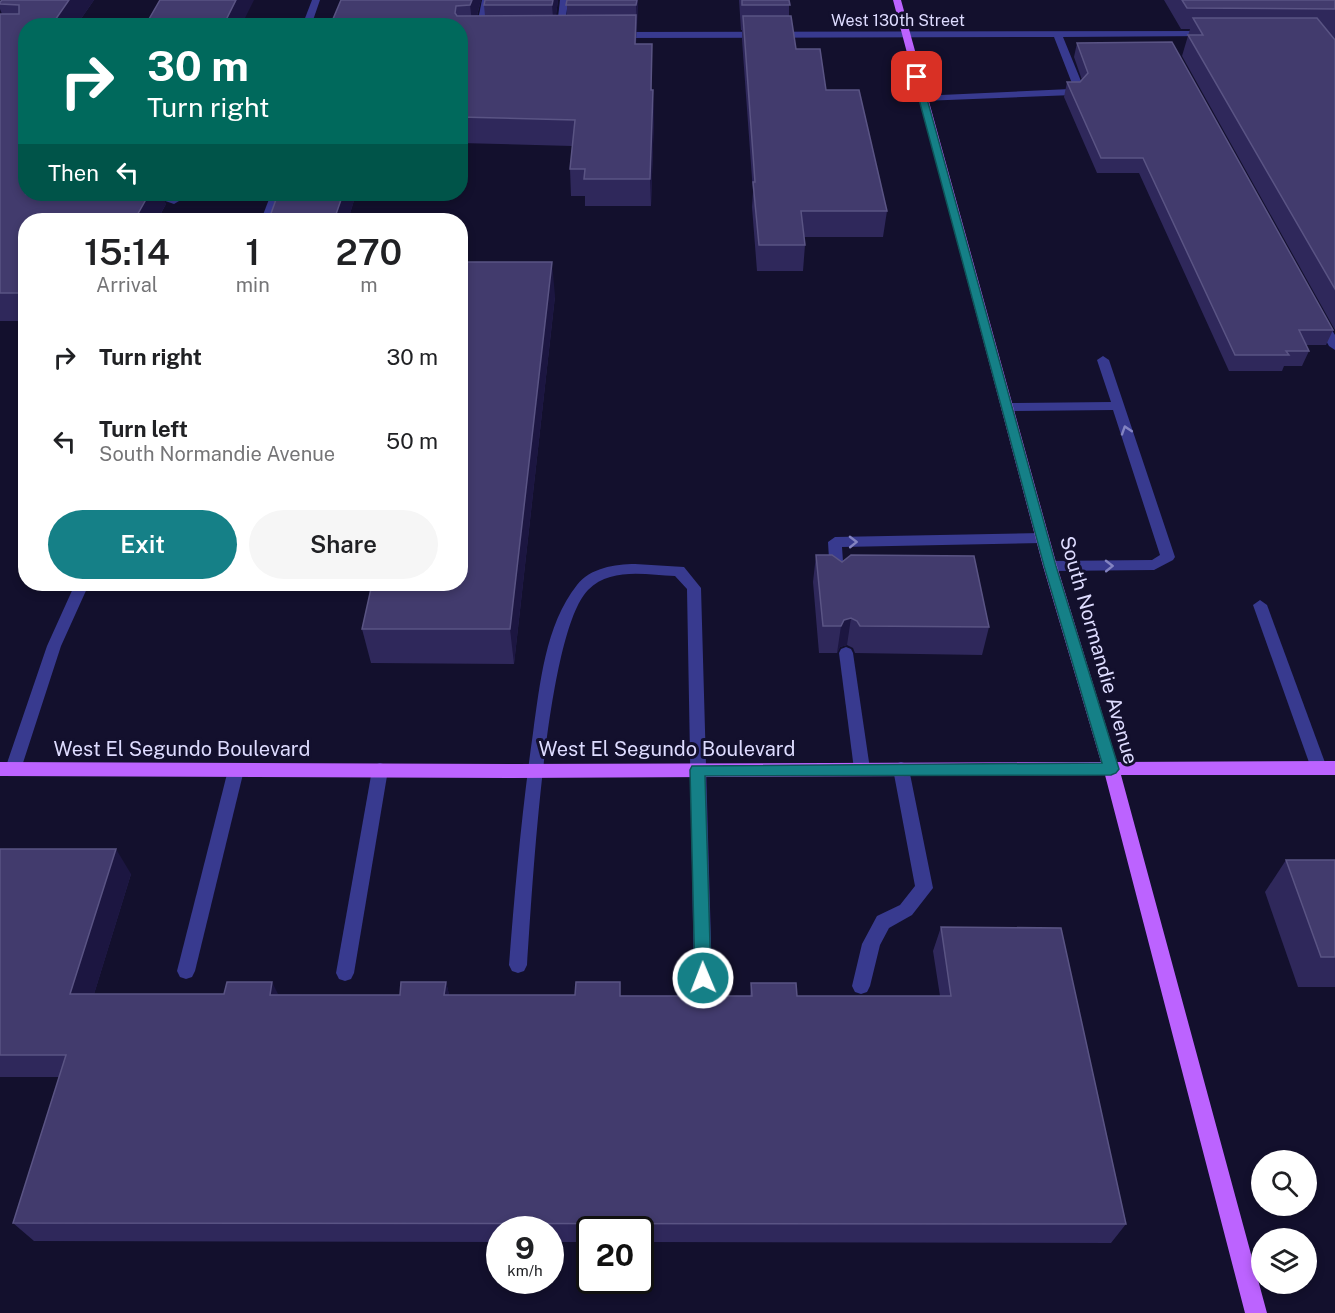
<!DOCTYPE html>
<style>
body{margin:0;font-family:"Public Sans",sans-serif;background:#f6f6f6;color:#202124;height:100vh;display:flex;flex-direction:column;font-size:22px;white-space:nowrap}
*{box-sizing:border-box;margin:0}
p{font-size:20px;color:#757577}
.icon{flex:none;width:33px;height:33px;fill:none;stroke:currentColor;stroke-width:2;stroke-linecap:round;stroke-linejoin:round}
.map{position:relative;flex:1;overflow:hidden}
.panel{position:absolute;left:18px;top:213px;width:450px;height:378px;display:flex;flex-direction:column;background:#fff;border-radius:24px;box-shadow:0 3px 9px #0003}
.panel>*{flex:none}
.guide{position:absolute;left:18px;top:18px;width:450px;height:183px;border-radius:24px;box-shadow:0 3px 9px #0003;background:#00695c;color:#fff;overflow:hidden}
.tools{position:absolute;left:1251px;top:1150px;display:grid;gap:12px}
.tools a{display:grid;place-items:center;width:66px;height:66px;border-radius:50%;background:#fff;box-shadow:0 3px 9px #0003;font-size:30px}
.speed{position:absolute;left:486px;top:1216px;display:flex;gap:12px;font-size:30px;font-weight:700;text-align:center}
.speed>*{display:grid;place-content:center;width:78px;height:78px;border-radius:50%;background:#fff;box-shadow:0 3px 9px #0003;line-height:1}
.speed small{font-size:15px;font-weight:400}
.speed .limit{border:3px solid #111;border-radius:9px;background:#fff;color:#111}
.pin{position:absolute;display:grid;place-items:center;width:51px;height:51px;color:#fff;margin:-26px;border-radius:12px;box-shadow:0 3px 9px #0006}
.me{position:absolute;width:66px;margin:-33px;rotate:359deg;stroke-linejoin:round;filter:drop-shadow(0 0 4px #0008)}
.turn{display:flex;align-items:center;gap:21px;height:126px;padding:0 30px;font-size:27px}
.turn .icon{width:78px;height:78px;stroke-width:2.5}
.turn b{display:block;font-size:42px;line-height:51px}
.then{display:flex;align-items:center;height:57px;padding:0 30px;background:#0003;gap:12px;font-size:22px}
.eta{display:flex;justify-content:space-evenly;align-items:center;height:102px;text-align:center}
.eta b{font-size:36px;font-weight:600;line-height:42px}
.button{display:flex;gap:12px;margin-top:auto;padding:12px 30px}
.button a{flex:1;height:69px;border-radius:36px;background:#158087;color:#fff;font-size:24px;font-weight:600;line-height:69px;text-align:center}
.button a+a{background:#f6f6f6;color:#202124}
ul{padding:0;list-style:none}
li{display:flex;align-items:center;gap:18px;height:84px;padding:0 30px}
li div{flex:1}
li b{display:block;font-size:22px}
li em{font-style:normal}
.map>svg:first-child{display:block}
</style>
<div class="map">
<svg width="1335" height="1313" viewBox="0 0 1335 1313">
<rect width="100%" height="100%" fill="#13102d"/>
<g fill="none" stroke-linecap="round" stroke-linejoin="round">
<g fill="#383a8f" fill-rule="evenodd">
<polygon points="312,0 320,0 311,26 302,26"/>
<polygon points="482,0 490,0 483,35 479,38 475,35"/>
<polygon points="560,0 568,0 564,35 560,38 556,35"/>
<polygon points="1207,31 1210,32 1210,36 1063,37 1083,86 1073,95 922,101 919,100 919,96 1070,89 1073,86 1054,37 616,38 612,35 616,32"/>
<polygon points="145,194 160,194 179,201 174,204"/>
<polygon points="271,194 281,194 271,220 261,220"/>
<polygon points="1320,316 1324,317 1335,335 1335,350 1329,346 1314,319"/>
<polygon points="1103,356 1109,360 1175,557 1173,560 1154,570 1050,571 1043,566 1050,561 1152,560 1160,555 1113,410 1008,411 1002,407 1008,403 1111,402 1097,360"/>
<polygon points="1042,533 1049,538 1042,543 842,547 844,576 837,581 830,576 828,542 835,537"/>
<path d="M 635,564 L 684,567 L 701,588 L 712,978 L 709,984 L 703,986 L 697,984 L 694,978 L 687,589 L 675,576 C 646,575 611,567 588,590 C 545,634 532,895 527,965 L 524,971 L 518,973 L 512,971 L 509,965 C 515,887 522,810 533,733 C 540,685 545,625 577,585 C 590,568 615,564 635,564 Z"/>
<polygon points="75,584 89,584 61,646 21,769 19,774 13,776 7,774 5,769 47,646"/>
<polygon points="1260,600 1267,605 1327,768 1325,773 1319,775 1313,773 1311,768 1253,605"/>
<polygon points="846,647 851,649 853,653 870,769 868,774 862,776 856,774 854,769 839,653 841,649"/>
<polygon points="901,762 907,764 909,769 933,888 912,915 889,928 880,945 870,986 867,992 861,994 855,992 852,986 862,944 877,916 900,905 915,886 893,769 895,764"/>
<polygon points="236,763 242,765 244,770 195,971 192,977 186,979 180,977 177,971 228,770 230,765"/>
<polygon points="380,763 386,765 388,770 354,973 351,979 345,981 339,979 336,973 372,770 374,765"/>
</g>
<polygon fill="#bc63ff" fill-rule="evenodd" points="893,0 901,0 1057,566 1117,762 1335,761 1335,775 1121,775 1267,1313 1245,1313 1105,775 514,778 0,776 0,762 514,764 1101,762 1043,566"/>
</g>
<g fill="#2f285b">
<polygon points="2,0 94,0 76,26 26,26 166,204 158,219 269,219 278,194 356,194 348,220 26,220 26,321 0,321 0,14 2,14 0,9 0,2"/>
<polygon points="341,0 481,0 477,16 485,16 484,5 485,0 558,0 556,15 567,15 567,0 638,0 636,44 652,90 654,115 651,206 585,206 585,196 571,196 570,169 572,146 460,143 460,26"/>
<polygon points="739,0 789,0 789,16 796,49 826,90 887,211 883,237 804,237 805,245 803,271 757,271 752,207 753,192 742,40 742,30 741,30"/>
<polygon points="1164,0 1335,0 1335,330 1182,56 1190,29 1181,29"/>
<polygon points="1077,43 1333,330 1326,345 1306,345 1309,351 1302,366 1284,366 1282,371 1229,371 1139,173 1097,173 1064,97 1067,82 1080,82 1082,80 1074,57"/>
<polygon points="555,296 514,664 371,663 362,629"/>
<polygon points="816,555 842,562 989,627 982,655 855,653 853,648 847,645 840,647 837,653 819,653 813,582"/>
<polygon points="0,849 131,874 94,994 400,995 446,982 449,995 750,996 751,983 797,996 940,996 933,951 941,927 1126,1224 1111,1243 640,1242 640,1230 590,1230 590,1242 550,1242 550,1230 500,1230 500,1242 34,1241 13,1223 59,1077 0,1077"/>
<polygon points="1286,860 1335,860 1335,987 1298,987 1265,892"/>
</g>
<g fill="#1c1641">
<polygon points="69,0 94,0 76,26 51,26"/>
<polygon points="236,0 254,0 241,26 223,26"/>
<polygon points="472,0 481,0 473,30 470,5"/>
<polygon points="553,0 558,0 554,30 552,5"/>
<polygon points="637,0 638,0 637,30 636,5"/>
<polygon points="636,15 636,40 635,69 635,44"/>
<polygon points="653,90 654,115 651,206 650,179"/>
<polygon points="149,194 163,194 166,204 157,220 135,219"/>
<polygon points="343,194 356,194 348,220 334,220"/>
<polygon points="552,262 555,296 514,664 510,629"/>
<polygon points="851,618 847,645 840,647 837,653 841,626 844,620"/>
<polygon points="116,849 131,874 87,1017 70,994"/>
<polygon points="272,982 284,1006 270,995"/>
<polygon points="446,982 452,1006 444,995"/>
</g>
<g fill="#423b6d" stroke="#5a5484" stroke-width="1.5">
<polygon points="2,0 69,0 51,26 26,26 26,194 149,194 135,219 269,219 278,194 343,194 334,220 26,220 26,293 0,293 0,14 19,14 19,5 0,4 0,2"/>
<polygon points="160,0 236,0 223,26 145,26"/>
<polygon points="341,0 472,0 470,5 456,6 455,13 457,16 636,15 635,44 652,44 651,90 653,90 650,179 584,179 585,169 570,169 575,120 460,117 460,26 330,26"/>
<polygon points="485,0 553,0 552,5 484,5"/>
<polygon points="567,0 637,0 636,5 566,5"/>
<polygon points="742,0 789,0 790,5 742,5"/>
<polygon points="1182,0 1335,0 1335,9 1187,8"/>
<polygon points="743,16 791,16 796,49 820,49 826,90 859,90 887,211 801,211 805,245 759,245 753,182 755,182"/>
<polygon points="1193,18 1317,18 1335,40 1335,289 1188,35 1203,35"/>
<polygon points="1172,42 1333,330 1299,330 1309,351 1286,351 1289,355 1235,355 1143,158 1101,158 1067,82 1080,82 1088,73 1077,43"/>
<polygon points="460,262 552,262 510,629 362,629 372,584 460,584"/>
<polygon points="816,555 832,555 842,562 851,555 974,556 989,627 860,626 857,621 851,618 844,620 841,626 823,626"/>
<polygon points="0,849 116,849 70,994 224,994 227,982 272,982 270,995 400,995 401,982 446,982 444,995 575,995 576,982 620,982 620,996 752,996 751,983 796,983 797,996 951,996 941,927 1061,928 1126,1224 13,1223 66,1055 0,1055"/>
<polygon points="1286,860 1335,860 1335,957 1321,957"/>
</g>
<defs><path id="oneway-chevron" d="M-2-3.5L2.5 0L-2 3.5" fill="none" stroke-width="1.6" stroke-linecap="round" stroke-linejoin="round" transform="scale(1.5)"/></defs>
<g stroke="#8383c1">
<use href="#oneway-chevron" transform="translate(1126 430) rotate(-108)"/>
<use href="#oneway-chevron" transform="translate(853 542) rotate(-1)"/>
<use href="#oneway-chevron" transform="translate(1109 566) rotate(-1)"/>
</g>
<polygon fill="#158087" stroke="#0e5358" stroke-width="1.5" points="917,74 921,77 1056,566 1119,769 1116,773 1111,775 705,776 711,978 709,984 703,986 697,984 695,978 690,770 692,766 1102,763 1044,566 913,77"/>
<g text-anchor="middle" dominant-baseline="central" stroke-width="6" stroke-linejoin="round" paint-order="stroke">
<g font-size="16" fill="#dedcff" stroke="#13102d">
<text x="898" y="20">West 130th Street</text>
</g>
<g font-size="20" fill="#dedcff" stroke="#13102d">
<text transform="translate(1099 650) rotate(74)">South Normandie Avenue</text>
<text x="182" y="749">West El Segundo Boulevard</text>
<text x="667" y="749">West El Segundo Boulevard</text>
</g>
</g>
</svg>
<div class="tools">
<a><svg class="icon" aria-label="search" viewBox="0 0 24 24"><circle cx="10" cy="10" r="6"/><path d="M15 15l6 6"/></svg></a>
<a><svg class="icon" aria-label="layers" viewBox="0 0 24 24"><path d="M12 4l9 5-9 5-9-5zM3 14l9 5 9-5"/></svg></a>
</div>
<div class="speed"><div>9<small>km/h</small></div><div class="limit">20</div></div>
<div class="pin" style="left:917px;top:77px;background:#d93025"><svg class="icon" aria-label="arrive" viewBox="0 0 24 24"><path d="M6 21V4h12l-3 4 3 4H6"/></svg></div>
<svg class="me" style="left:703px;top:978px" viewBox="-20 -20 40 40"><circle r="17" fill="#158087" stroke="#fff" stroke-width="3"/><path d="M0-11L8 9 0 5-8 9z" fill="#fff"/></svg>
<div class="guide">
<div class="turn"><svg class="icon" aria-label="right" viewBox="0 0 24 24"><path d="M7 20v-9h11M14 6l5 5-5 5"/></svg><div><b>30 m</b>Turn right</div></div>
<div class="then">Then<svg class="icon" aria-label="left" viewBox="0 0 24 24"><path d="M17 20v-9H6M10 6l-5 5 5 5"/></svg></div>
</div>
<section class="panel">
<div class="eta">
<div><b>15:14</b><p>Arrival</p></div>
<div><b>1</b><p>min</p></div>
<div><b>270</b><p>m</p></div>
</div>
<ul>
<li><svg class="icon" aria-label="right" viewBox="0 0 24 24"><path d="M7 20v-9h11M14 6l5 5-5 5"/></svg><div><b>Turn right</b></div><em>30 m</em></li>
<li><svg class="icon" aria-label="left" viewBox="0 0 24 24"><path d="M17 20v-9H6M10 6l-5 5 5 5"/></svg><div><b>Turn left</b><p>South Normandie Avenue</p></div><em>50 m</em></li>
</ul>
<div class="button"><a>Exit</a><a>Share</a></div>
</section>
</div>
